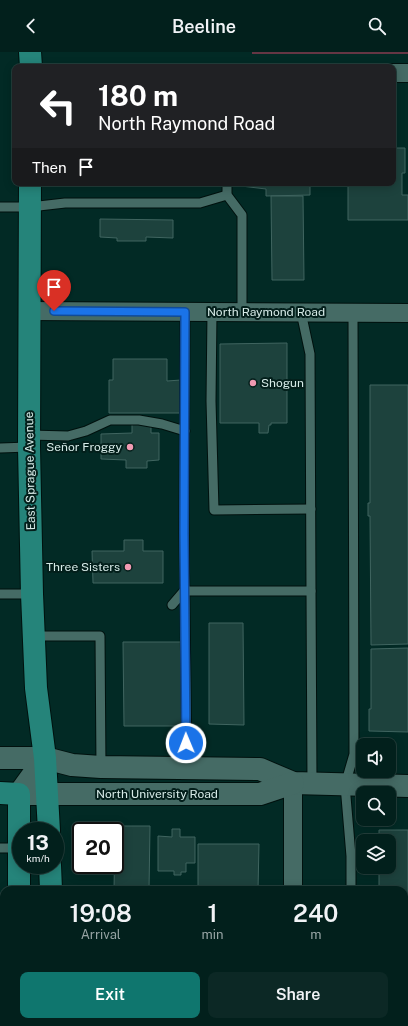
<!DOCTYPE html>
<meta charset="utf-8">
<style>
body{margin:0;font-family:"Public Sans",sans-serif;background:#0c2825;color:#f1f3f6;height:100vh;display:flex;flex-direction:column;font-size:15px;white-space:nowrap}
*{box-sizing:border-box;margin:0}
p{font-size:13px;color:#96a3a3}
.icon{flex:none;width:22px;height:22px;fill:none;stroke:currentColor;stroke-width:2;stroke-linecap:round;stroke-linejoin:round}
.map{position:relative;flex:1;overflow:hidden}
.details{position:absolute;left:0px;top:834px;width:408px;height:140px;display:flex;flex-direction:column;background:#02201c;border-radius:12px 12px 0 0;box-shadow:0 2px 10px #0003,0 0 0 1px #233e3b}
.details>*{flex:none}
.hud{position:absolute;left:12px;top:12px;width:384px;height:122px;border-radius:8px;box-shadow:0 2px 10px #0003,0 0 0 1px #233e3b;background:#202124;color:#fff;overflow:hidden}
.tools{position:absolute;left:356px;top:686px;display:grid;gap:8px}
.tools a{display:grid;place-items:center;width:40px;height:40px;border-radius:8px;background:#02201c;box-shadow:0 2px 10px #0003,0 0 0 1px #233e3b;font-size:20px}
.speed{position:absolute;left:12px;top:770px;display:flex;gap:8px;font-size:20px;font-weight:700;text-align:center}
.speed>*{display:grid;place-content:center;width:52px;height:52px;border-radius:50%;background:#02201c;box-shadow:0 2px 10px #0003,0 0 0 1px #233e3b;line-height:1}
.speed small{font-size:10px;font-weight:400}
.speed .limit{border:2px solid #111;border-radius:6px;background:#fff;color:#111}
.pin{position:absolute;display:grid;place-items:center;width:34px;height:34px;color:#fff;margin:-41px -17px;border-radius:50% 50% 50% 0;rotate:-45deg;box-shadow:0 0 4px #0007}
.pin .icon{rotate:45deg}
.me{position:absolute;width:44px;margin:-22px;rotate:359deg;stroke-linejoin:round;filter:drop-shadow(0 0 3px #0008)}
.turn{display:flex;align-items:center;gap:14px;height:84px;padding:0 20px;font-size:18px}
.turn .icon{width:52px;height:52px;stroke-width:2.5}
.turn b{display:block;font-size:28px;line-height:34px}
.then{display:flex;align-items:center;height:38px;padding:0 20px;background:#0003;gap:8px;font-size:15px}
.eta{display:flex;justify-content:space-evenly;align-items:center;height:68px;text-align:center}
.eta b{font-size:24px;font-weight:600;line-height:28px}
.action{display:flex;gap:8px;margin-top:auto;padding:8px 20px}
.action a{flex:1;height:46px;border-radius:8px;background:#0f766e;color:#fff;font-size:16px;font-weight:600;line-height:46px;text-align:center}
.action a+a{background:#0c2825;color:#f1f3f6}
header{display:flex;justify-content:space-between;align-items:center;height:52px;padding:0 20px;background:#02201c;font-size:18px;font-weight:600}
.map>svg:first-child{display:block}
</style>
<header><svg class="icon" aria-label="back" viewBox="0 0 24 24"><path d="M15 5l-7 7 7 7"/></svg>Beeline<svg class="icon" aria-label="search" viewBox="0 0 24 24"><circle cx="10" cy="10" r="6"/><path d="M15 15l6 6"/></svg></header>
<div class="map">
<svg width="408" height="974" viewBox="0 0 408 974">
<rect width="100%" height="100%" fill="#022a25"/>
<rect fill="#653644" x="252" y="0" width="156" height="2"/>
<g fill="#1d423d" stroke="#406560">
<polygon points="393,96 405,96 405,121 402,121 402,143 408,143 408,168 348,168 348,131 393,131"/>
<polygon points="241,131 310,131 310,143 266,144 266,137 241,134"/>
<polygon points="271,144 303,144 304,228 272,228"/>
<polygon points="100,167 173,168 173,186 146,185 146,189 117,189 117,186 100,185"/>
<polygon points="287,291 287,371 271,371 271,373 269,373 268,381 259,381 259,371 220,371 220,292"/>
<polygon points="113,307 167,307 167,329 181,328 181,361 109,361 109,328 113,328"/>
<polygon points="370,333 408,333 408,592 371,593 370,464 368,464 368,451 370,451"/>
<polygon points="132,371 141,371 141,373 151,373 151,381 159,381 159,408 147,409 147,416 126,416 126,408 101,407 101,382 132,381"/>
<polygon points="124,488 143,488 143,499 163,499 163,531 93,531 92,499 124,499"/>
<polygon points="209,571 243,571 244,673 209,672"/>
<polygon points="123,590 182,590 182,674 124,674"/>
<polygon points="408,596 408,680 369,679 369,657 371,657 371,597"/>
<polygon points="113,774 150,774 149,838 114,838 115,779 113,779"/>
<polygon points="172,777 180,777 180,785 195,785 195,811 186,811 186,820 181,820 181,823 174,823 174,819 158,819 158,784 172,785"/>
<polygon points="379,778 408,778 408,843 404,843 404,838 379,838 379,815 389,815 389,789 379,789"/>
<polygon points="198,792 259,792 258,838 198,838"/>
<polygon points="408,875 408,941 404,941 404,876"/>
<rect x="235" y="970" width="26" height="4"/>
</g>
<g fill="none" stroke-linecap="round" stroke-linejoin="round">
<defs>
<g id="service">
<polyline points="227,131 227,143 242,163 242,260"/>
<polyline points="0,155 30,155 65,151 200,151 227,143"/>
<polyline points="185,260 184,481 187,716"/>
<polyline points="212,260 211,349 214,458 311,457"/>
<polyline points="301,260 310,302 311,539"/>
<polyline points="29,383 68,384 86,379 110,368 139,368 162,372 185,379"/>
<polyline points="0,396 29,395"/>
<polyline points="0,542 32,542"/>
<polyline points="172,553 184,539 311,539 312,732"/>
<polyline points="34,584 100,584 101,715"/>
<polyline points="0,796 19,796"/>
<polyline points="351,838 351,804 345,733 354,702 353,261"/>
<polyline points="0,848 4,848"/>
<polyline points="92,970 92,974"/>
<polyline points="209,970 209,974"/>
<polyline points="177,974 177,970"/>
<polyline points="338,974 338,970"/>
<polyline points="379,974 379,970"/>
</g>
<g id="minor">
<polyline points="393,21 408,21"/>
<polyline points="29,259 408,261"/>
<polyline points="293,731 293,838"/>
<polyline points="293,970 293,974"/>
</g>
<g id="secondary">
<polyline points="0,706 45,706 72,713 101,715 260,717 293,731 408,734"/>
<polyline points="19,742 260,742 293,731"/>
<polyline points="19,742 45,706"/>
</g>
<g id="primary">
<polyline points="30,0 31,15"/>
<polyline points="30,131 29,395 32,542 36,636 45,706 49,779"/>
<polyline points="0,741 19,742 19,838"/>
<polyline points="50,813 51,838"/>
<polyline points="35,970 35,974"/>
</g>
</defs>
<use href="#service" stroke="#00110e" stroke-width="11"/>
<use href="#minor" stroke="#00110e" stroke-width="20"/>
<use href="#secondary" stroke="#00110e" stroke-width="24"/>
<use href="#primary" stroke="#00110e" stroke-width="24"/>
<use href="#service" stroke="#456b65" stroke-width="9"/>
<use href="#minor" stroke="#456b65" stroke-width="18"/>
<use href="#secondary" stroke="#456b65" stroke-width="22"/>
<use href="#primary" stroke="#25847a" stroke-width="22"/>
</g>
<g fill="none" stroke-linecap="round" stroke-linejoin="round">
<defs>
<polyline id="route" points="54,259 185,260 184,482 186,691"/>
</defs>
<use href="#route" stroke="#114b97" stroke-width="10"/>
<use href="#route" stroke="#1a73e8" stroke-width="7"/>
</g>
<g fill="#f19ab2" stroke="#031f1b" stroke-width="1.5">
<circle cx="253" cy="331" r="4"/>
<circle cx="130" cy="395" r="4"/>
<circle cx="128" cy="515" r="4"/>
</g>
<g text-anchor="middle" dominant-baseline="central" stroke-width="4" stroke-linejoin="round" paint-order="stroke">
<g font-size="12" fill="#d7ebe8" stroke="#031f1b">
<text x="266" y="260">North Raymond Road</text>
<text transform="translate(30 419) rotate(-91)">East Sprague Avenue</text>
<text x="157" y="742">North University Road</text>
</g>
<g font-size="12" fill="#d7ebe8" stroke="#031f1b" text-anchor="end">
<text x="261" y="331" text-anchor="start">Shogun</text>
<text x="122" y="395">Señor Froggy</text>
<text x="120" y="515">Three Sisters</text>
</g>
</g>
</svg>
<div class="tools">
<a><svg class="icon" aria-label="sound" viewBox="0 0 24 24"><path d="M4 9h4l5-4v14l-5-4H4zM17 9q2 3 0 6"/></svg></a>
<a><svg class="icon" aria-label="search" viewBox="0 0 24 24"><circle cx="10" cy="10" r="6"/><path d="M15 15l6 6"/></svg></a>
<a><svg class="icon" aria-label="layers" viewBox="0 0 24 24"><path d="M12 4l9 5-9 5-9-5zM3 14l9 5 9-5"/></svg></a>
</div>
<div class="speed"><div>13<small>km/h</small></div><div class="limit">20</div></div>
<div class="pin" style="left:54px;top:259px;background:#d93025"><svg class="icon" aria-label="arrive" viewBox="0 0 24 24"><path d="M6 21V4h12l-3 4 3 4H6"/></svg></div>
<svg class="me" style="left:186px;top:691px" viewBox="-20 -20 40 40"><circle r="17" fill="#1a73e8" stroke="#fff" stroke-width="3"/><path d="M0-11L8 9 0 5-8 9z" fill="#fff"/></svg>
<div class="hud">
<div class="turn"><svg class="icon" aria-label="left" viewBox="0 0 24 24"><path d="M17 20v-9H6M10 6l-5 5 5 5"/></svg><div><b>180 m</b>North Raymond Road</div></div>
<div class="then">Then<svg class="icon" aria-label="arrive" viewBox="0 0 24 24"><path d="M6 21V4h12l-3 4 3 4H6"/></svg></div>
</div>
<section class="details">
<div class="eta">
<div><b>19:08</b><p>Arrival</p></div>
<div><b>1</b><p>min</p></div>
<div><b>240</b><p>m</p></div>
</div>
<div class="action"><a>Exit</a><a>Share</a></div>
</section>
</div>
